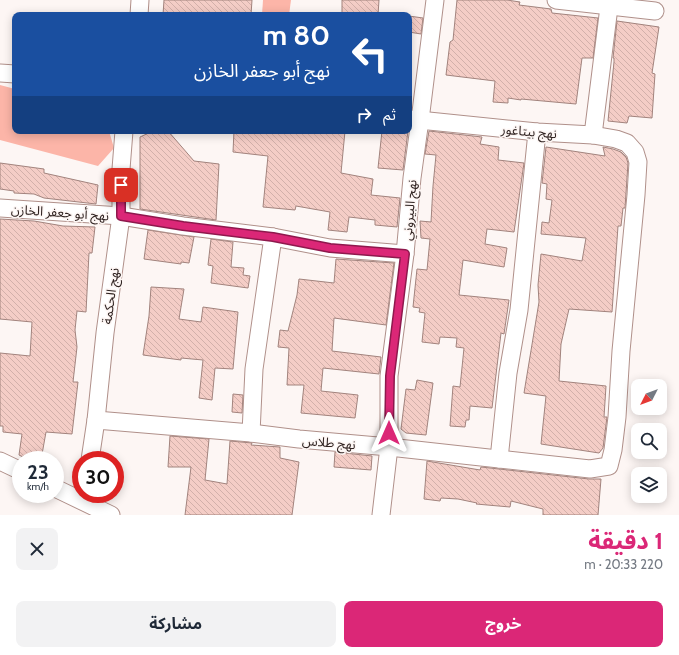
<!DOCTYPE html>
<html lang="ar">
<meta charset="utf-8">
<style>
body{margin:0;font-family:Cabin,"Noto Sans Arabic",sans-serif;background:#f2f2f3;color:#1f2937;direction:rtl;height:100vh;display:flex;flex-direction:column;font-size:15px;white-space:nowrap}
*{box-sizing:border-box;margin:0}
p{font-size:13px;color:#747a83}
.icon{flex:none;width:22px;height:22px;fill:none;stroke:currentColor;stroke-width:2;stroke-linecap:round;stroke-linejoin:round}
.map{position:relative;height:515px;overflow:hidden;direction:ltr}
.panel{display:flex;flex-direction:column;background:#fff;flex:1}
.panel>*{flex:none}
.top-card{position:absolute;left:12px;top:12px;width:400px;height:122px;border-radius:8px;box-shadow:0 2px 10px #0003;direction:rtl;background:#1a4fa0;color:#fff;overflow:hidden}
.needle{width:26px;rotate:228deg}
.controls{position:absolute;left:631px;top:379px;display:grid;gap:8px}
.controls a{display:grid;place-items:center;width:36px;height:36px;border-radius:8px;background:#fff;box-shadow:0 2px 10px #0003;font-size:20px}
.speed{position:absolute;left:12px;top:451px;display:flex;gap:8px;font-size:20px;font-weight:700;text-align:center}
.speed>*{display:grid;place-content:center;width:52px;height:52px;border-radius:50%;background:#fff;box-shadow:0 2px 10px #0003;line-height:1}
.speed small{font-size:10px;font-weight:400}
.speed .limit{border:6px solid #d22;background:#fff;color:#111}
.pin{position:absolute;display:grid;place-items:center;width:34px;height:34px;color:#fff;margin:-17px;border-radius:8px;box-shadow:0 2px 6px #0006}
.me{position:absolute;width:44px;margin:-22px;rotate:0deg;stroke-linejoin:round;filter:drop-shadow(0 0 3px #0008)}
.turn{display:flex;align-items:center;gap:14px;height:84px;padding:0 16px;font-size:18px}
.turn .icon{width:52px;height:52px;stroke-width:2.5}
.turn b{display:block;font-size:28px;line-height:34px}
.then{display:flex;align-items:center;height:38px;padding:0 16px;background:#0003;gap:8px;font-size:15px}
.round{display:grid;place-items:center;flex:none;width:42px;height:42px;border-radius:8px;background:#f2f2f3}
.summary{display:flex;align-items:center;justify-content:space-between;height:68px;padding:0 16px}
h1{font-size:24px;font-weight:700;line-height:30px;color:#db2777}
.cta{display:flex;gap:8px;margin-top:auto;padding:8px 16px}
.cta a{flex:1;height:46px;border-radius:8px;background:#db2777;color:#fff;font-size:16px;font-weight:700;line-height:46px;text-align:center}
.cta a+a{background:#f2f2f3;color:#1f2937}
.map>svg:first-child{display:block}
</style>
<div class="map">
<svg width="679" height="515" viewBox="0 0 679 515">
<defs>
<pattern id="building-back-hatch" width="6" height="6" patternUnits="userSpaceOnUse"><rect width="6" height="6" fill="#f4cdc6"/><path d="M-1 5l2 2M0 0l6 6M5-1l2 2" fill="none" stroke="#d2b0aa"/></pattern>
</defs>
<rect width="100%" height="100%" fill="#fdf6f4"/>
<g fill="#fcb5a8">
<polygon points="263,0 291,0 289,15 262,15"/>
<polygon points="0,85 15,89 15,131 109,131 114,148 98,166 0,140"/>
</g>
<g fill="url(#building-back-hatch)" stroke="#a2837d">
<polygon points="164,0 252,0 251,15 163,15"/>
<polygon points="342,0 379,0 378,15 342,15"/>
<polygon points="457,0 507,0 520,2 519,5 551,9 552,13 598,18 593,58 582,58 576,104 521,99 521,100 508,98 508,103 493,102 495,81 446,75 450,42 453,40"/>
<polygon points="409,16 423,18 421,34 409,32"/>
<polygon points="617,21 659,27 652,73 655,74 652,118 629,116 627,123 608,121 614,62 614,58 613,58"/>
<polygon points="153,131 168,131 194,161 219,164 216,220 140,209 140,137"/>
<polygon points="234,131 345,131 341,173 373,179 371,195 400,198 397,227 375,225 375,220 349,217 347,232 328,230 330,212 296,206 295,210 263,207 268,156 233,152"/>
<polygon points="382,131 408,131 403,170 378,168"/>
<polygon points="429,131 482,137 480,144 499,147 498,160 524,163 514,232 487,229 485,244 507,248 504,267 463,260 459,295 509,300 504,334 501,333 492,408 470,406 469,420 466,420 465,427 450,426 453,386 460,387 464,348 456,347 457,338 440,337 439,344 422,342 425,313 419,312 420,308 413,307 417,269 427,270 430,239 421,238 420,221 431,222 433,186 436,155 425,154"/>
<polygon points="546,147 605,156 603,147 613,149 621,152 626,157 628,163 625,208 623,208 621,226 618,226 612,312 569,309 561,344 559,381 606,386 604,417 607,417 603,448 599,453 541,444 546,396 524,393 539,302 538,285 541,254 582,261 586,238 541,234 542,222 549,223 552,200 546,199 547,184 542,183"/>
<polygon points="0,163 44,169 44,173 98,185 96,204 44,198 34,194 14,193 14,191 0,189"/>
<polygon points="0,219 34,221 63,226 95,227 92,253 89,253 86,312 77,311 75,330 77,347 73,382 78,382 72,434 46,432 41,460 29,460 19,455 22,434 3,432 3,426 0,426 0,353 30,356 32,322 0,319"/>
<polygon points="148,230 194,237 189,263 181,262 181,264 144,259"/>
<polygon points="211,239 233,242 231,267 244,268 243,275 250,276 248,288 211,283 213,266 208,265"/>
<polygon points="336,259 394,263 386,325 334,318 332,351 381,357 379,374 323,368 321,391 358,395 355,418 301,413 304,385 287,385 289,348 278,347 280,330 288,331 297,295 299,279 334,283"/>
<polygon points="151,287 184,289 179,319 201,322 203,307 238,312 233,369 215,368 212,400 199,398 203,360 181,358 181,360 143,355 149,316"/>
<polygon points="417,380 433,383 426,435 406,433 401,429 406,389 415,390"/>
<polygon points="233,394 243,395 242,413 232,412"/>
<polygon points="170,436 209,439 205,480 227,484 230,441 252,443 251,445 280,447 280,458 299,462 292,515 185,515 191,467 168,467"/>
<polygon points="335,452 372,456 371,470 334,467"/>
<polygon points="427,461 480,470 481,467 589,479 601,479 598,515 543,515 543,509 511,501 510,507 476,504 477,503 458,499 441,498 440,501 424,499"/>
</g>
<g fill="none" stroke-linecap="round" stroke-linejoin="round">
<defs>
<g id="minor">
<polyline points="556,0 655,11"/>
<polyline points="139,15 140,0"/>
<polyline points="0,73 15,74"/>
<polyline points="593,135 609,7"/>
<polyline points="0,208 121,216 183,226 273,237 330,248 405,254"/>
<polyline points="96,420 251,433 299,439 389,447 590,469 609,466 613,450 617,417 621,351 636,195 638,162 635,152 627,143 616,139 593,135 537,132 409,119"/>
<polyline points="251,433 254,369 273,237"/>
<polyline points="499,459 508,373 519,310 537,132"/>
<polyline points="90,460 96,420 105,333 121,216 121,169 124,131"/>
<polyline points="0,461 21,471"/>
<polyline points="55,488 111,515"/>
<polyline points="381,515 389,447 389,376 405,254 412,178 420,120 435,0"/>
</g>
</defs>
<use href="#minor" stroke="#b0908a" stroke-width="19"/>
<use href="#minor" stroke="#fff" stroke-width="17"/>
</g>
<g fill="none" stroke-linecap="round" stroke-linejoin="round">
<defs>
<polyline id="route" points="121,185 121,216 183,226 273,237 330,248 405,254 390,376 389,433"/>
</defs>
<use href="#route" stroke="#8e194d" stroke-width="10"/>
<use href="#route" stroke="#db2777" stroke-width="7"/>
</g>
<g text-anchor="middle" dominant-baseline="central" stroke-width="3" stroke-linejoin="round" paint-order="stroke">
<g font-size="13" fill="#2f2321" stroke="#fdf6f4">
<text transform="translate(529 131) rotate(5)">نهج بيتاغور</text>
<text transform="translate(409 210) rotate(-85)">نهج البيروني</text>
<text transform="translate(60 212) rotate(4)">نهج أبو جعفر الخازن</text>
<text transform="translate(110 296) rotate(-82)">نهج الحكمة</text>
<text transform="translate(329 442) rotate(5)">نهج طلاس</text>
</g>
</g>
</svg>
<div class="controls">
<a><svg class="needle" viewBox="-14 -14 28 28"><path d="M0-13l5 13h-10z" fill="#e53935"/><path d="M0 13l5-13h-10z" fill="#747a83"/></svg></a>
<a><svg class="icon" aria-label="search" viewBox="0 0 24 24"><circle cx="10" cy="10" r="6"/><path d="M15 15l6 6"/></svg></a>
<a><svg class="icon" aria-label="layers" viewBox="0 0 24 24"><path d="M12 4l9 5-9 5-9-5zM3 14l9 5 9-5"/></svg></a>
</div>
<div class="speed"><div>23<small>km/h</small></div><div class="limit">30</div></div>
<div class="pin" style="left:121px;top:185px;background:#d93025"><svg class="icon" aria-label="arrive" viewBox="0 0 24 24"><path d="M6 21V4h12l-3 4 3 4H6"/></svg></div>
<svg class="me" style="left:389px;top:433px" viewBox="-20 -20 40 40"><path d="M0-17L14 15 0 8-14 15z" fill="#db2777" stroke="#fff" stroke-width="4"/></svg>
<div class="top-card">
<div class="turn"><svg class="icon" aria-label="left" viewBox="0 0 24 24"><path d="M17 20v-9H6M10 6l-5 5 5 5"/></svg><div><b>80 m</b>نهج أبو جعفر الخازن</div></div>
<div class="then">ثم<svg class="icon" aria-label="right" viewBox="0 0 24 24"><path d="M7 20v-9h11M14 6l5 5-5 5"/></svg></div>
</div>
</div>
<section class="panel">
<div class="summary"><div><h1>1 دقيقة</h1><p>220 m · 20:33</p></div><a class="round"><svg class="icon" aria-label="close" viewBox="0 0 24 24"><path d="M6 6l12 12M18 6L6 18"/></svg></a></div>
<div class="cta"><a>خروج</a><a>مشاركة</a></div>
</section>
